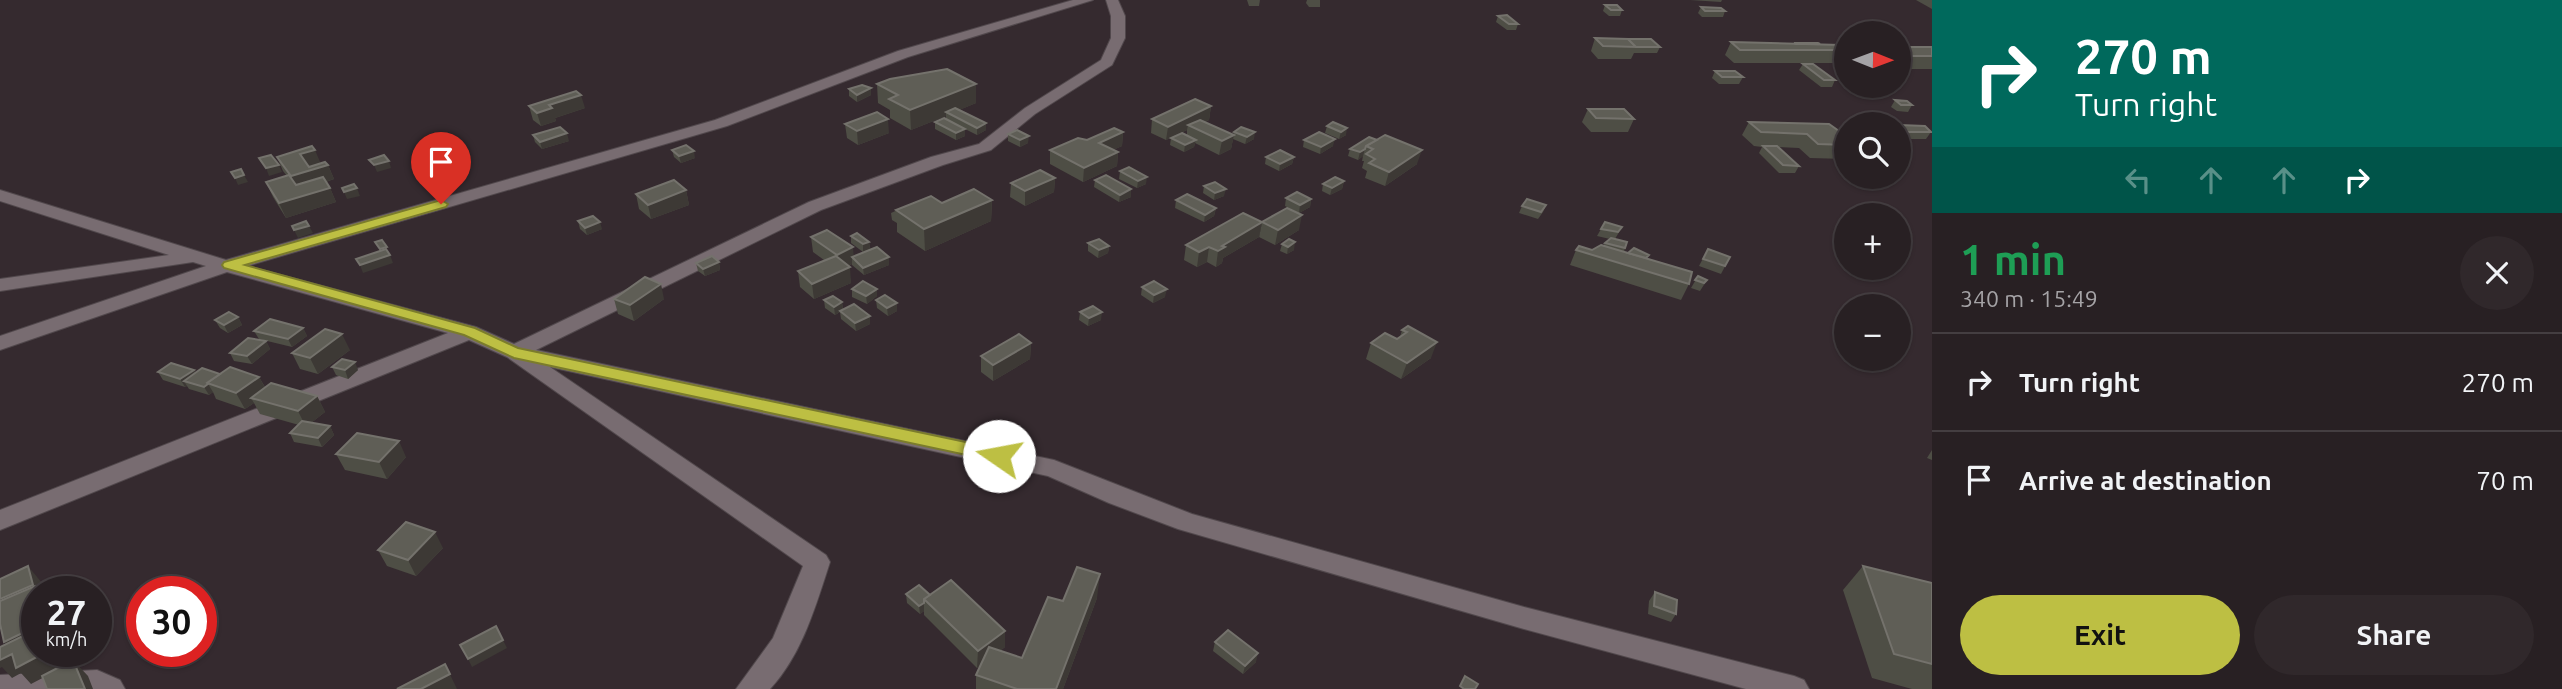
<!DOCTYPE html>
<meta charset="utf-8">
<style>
body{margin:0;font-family:Ubuntu,sans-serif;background:#30282b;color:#f1f3f6;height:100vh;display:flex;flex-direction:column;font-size:26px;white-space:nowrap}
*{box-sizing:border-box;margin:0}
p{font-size:23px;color:#a5a3a6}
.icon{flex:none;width:38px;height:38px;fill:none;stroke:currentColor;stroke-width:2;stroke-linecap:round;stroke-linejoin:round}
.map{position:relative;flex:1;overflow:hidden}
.sheet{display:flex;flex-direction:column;background:#282023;width:630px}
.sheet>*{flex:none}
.guide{background:#00695c;color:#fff;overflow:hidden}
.needle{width:46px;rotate:91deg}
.controls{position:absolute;left:1834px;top:21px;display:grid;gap:14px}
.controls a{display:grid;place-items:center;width:77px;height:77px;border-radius:50%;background:#282023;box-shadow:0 2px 5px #0004,0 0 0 2px #443e41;font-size:35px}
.speed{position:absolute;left:21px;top:576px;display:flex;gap:14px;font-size:35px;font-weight:700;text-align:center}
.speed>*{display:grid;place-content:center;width:91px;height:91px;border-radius:50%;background:#282023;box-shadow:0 2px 5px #0004,0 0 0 2px #443e41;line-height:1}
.speed small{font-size:18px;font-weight:400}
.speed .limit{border:10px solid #d22;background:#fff;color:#111}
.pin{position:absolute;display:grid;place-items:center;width:60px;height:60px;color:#fff;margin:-72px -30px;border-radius:50% 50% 50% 0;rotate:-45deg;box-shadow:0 0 7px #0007}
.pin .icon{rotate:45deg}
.me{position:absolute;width:77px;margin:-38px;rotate:282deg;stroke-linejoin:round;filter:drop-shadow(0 0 5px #0008)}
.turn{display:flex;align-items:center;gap:24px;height:147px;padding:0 28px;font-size:32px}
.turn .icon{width:91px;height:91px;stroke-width:2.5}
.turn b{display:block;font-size:49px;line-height:60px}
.lanes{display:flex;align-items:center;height:66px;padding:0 28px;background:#0003;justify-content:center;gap:35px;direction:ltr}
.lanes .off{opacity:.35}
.round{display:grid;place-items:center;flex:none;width:74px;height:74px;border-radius:37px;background:#30282b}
.headline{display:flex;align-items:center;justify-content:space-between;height:119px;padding:0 28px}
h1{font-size:42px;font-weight:700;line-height:52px;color:#1e9e55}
.primary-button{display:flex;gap:14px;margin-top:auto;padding:14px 28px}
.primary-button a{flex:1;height:80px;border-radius:42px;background:#bdbf43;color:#111;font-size:28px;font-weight:700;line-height:80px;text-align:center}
.primary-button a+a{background:#30282b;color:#f1f3f6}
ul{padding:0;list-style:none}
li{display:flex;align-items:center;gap:21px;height:98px;padding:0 28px;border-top:2px solid #443e41}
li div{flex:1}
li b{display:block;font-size:26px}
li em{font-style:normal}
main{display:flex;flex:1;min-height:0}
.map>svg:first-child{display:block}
</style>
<main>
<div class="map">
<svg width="1932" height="689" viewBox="0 0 1932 689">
<rect width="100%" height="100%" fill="#352a2f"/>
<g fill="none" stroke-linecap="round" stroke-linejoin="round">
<defs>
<g id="minor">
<path d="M 1073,0 L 1093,0 L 908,57 L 727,126 L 247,266 L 476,327 L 514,344 L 809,202 L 931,157 L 979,144 L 1025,108 L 1101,60 L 1111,38 L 1111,16 L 1106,0 L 1118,0 L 1125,16 L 1125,38 L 1112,65 L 1035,114 L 991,150 L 943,165 L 821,210 L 536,350 L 1054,460 L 1192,514 L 1524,607 L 1794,676 L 1804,680 L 1809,689 L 1746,689 L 1524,629 L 1178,529 L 1109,503 L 1048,476 L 550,367 L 826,555 L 830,562 C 816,605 802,655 770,689 L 736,689 L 773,638 L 803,566 L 507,357 L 469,340 L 0,530 L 0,510 L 448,333 L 227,272 L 0,350 L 0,336 L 206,266 L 193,262 L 0,291 L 0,279 L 169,255 L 0,201 L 0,190 L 226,260 L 715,120 L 898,51 Z"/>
<polygon points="97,670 120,680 125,689 0,689 0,675"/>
</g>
</defs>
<use href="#minor" stroke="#51484c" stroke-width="2"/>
<use href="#minor" fill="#786c71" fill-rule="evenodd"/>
</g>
<g fill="#4e4e45">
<polygon points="1247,0 1260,0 1259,6 1249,6"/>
<polygon points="1307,0 1320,0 1320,7 1309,7 1306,3"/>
<polygon points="1690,0 1722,0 1721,2"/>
<polygon points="1916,0 1932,0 1932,9"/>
<polygon points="1605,5 1622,10 1620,16 1609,16 1603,11"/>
<polygon points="1701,7 1725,11 1723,17 1702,17 1698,13"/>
<polygon points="1498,16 1518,24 1516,30 1507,30 1496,22"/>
<polygon points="1595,38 1660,47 1657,53 1634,53 1631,59 1598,59 1591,51"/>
<polygon points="1731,42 1820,44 1846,47 1846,58 1844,58 1842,63 1734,63 1725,55"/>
<polygon points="1899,47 1932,47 1932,69 1905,69 1899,66"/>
<polygon points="1803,64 1835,80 1832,87 1821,87 1799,70"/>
<polygon points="1715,71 1743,77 1739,84 1719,84 1712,78"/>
<polygon points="877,84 976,103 959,110 986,130 977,135 965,129 965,136 956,140 935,129 935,122 946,119 946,116 911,130 890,118 890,110 878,103"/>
<polygon points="871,88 871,95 857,102 849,96 849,89"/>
<polygon points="1895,100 1912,105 1908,112 1897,111 1891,107"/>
<polygon points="529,106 585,108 555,118 556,121 541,126 533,120"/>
<polygon points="1211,106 1209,120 1205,122 1233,135 1234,132 1254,139 1245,144 1233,139 1231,149 1219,155 1195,143 1194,147 1184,152 1170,145 1171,138 1187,135 1187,130 1166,140 1151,133 1152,119"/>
<polygon points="1588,109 1634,119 1628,132 1591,132 1582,122"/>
<polygon points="1333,122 1346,135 1339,139 1325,133 1327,126"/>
<polygon points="1749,122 1846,136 1846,159 1810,158 1799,148 1778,147 1799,166 1795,173 1779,173 1759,153 1762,147 1754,146 1742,135"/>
<polygon points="845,124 889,133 858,145 847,138"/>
<polygon points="1899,125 1931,132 1926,139 1899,139"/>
<polygon points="1123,132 1122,146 1113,150 1118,152 1117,166 1083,182 1050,164 1050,150 1087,140"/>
<polygon points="1008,134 1028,143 1020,147 1008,141"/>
<polygon points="533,135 569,141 542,149 535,142"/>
<polygon points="1369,137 1417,164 1385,186 1365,178 1367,171 1362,168 1364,161 1362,161 1363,156 1358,160 1348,156 1350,149"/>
<polygon points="1304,140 1333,146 1320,154 1303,147"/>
<polygon points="672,150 695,158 681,163 674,157"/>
<polygon points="277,157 328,165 334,179 326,182 330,188 336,202 286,218 273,197 266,182 287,176 283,171"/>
<polygon points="1266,157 1294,157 1292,164 1279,171 1265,164"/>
<polygon points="1846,162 1846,174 1842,169"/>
<polygon points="1120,171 1146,184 1137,188 1119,179"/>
<polygon points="1055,178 1054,192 1025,206 1010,197 1011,183"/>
<polygon points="1095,180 1131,197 1119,202 1094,187"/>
<polygon points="1344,181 1342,189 1330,195 1322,191 1323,184"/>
<polygon points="1204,186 1224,196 1214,200 1203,193"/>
<polygon points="686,190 689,205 651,219 639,209 636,194"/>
<polygon points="1286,198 1311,199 1310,207 1299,213 1285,206"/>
<polygon points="992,200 991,221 925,251 897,232 897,223 892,220 891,213 906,206"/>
<polygon points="1176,200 1216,208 1214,216 1204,222 1175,208"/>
<polygon points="1546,205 1543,212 1538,219 1519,213 1522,206"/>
<polygon points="578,221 602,229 587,235 580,229"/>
<polygon points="1262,222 1299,230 1275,245 1259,237"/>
<polygon points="1262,222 1259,237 1223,258 1222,263 1216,267 1207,262 1197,267 1184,260 1186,245"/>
<polygon points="1622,227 1615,239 1625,248 1624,252 1649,255 1647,258 1689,284 1681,300 1570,265 1576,250 1592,250 1603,246 1605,243 1610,239 1597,236 1601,229"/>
<polygon points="851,236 869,242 870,249 863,252 851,243"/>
<polygon points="811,237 854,257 889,257 889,265 864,275 852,265 852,264 848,266 851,283 814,299 800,287 798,271 824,260 813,252"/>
<polygon points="1088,243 1109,246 1108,253 1098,258 1088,251"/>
<polygon points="1282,244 1294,250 1287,254 1280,251"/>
<polygon points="1708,249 1730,257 1721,274 1699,266"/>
<polygon points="719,262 720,270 705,276 698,271 696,263"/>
<polygon points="1698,276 1707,280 1700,291 1691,288"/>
<polygon points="1142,287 1165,297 1153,303 1141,295"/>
<polygon points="852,289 877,289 877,296 867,304 852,297"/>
<polygon points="614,299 664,299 634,321 618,314"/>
<polygon points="824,300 842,302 843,310 870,316 870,324 856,331 841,319 840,312 835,315 825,308"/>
<polygon points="876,300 897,311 888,316 877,308"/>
<polygon points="1080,312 1101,320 1088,326 1079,320"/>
<polygon points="238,317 242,325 228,333 220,328 215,320"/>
<polygon points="1408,326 1431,358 1401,379 1366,359 1371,343 1397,339 1400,337 1402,330"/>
<polygon points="303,328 307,336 292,347 259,339 254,331"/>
<polygon points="266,341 270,349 252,364 234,361 230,353"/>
<polygon points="1031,343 1030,359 993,381 981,372 981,356"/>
<polygon points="350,350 318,374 300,369 292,353"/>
<polygon points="332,367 358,370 348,379 336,375"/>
<polygon points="194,370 196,373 259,377 265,387 317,396 325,412 311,423 330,426 334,435 322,447 294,442 290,433 299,425 260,414 254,403 245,409 216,399 213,392 209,395 189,389 187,386 185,387 163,380 158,372"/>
<polygon points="1932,450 1932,460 1927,458"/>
<polygon points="336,454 406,457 387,479 345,470"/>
<polygon points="443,548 416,576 387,566 378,550"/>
<polygon points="1863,566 1932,583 1932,689 1912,689 1872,678 1843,590"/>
<polygon points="1655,592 1676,614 1671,622 1648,614 1649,601"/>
<polygon points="906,594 930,595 1005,647 1000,651 1022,658 1063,601 1097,598 1063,689 976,689 976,675 981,665 977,668 924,615 924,611 920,614 907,603"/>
<polygon points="1215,642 1256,662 1243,674 1213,651"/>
</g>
<g fill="#3d3935">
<polygon points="976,84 976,103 950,114 946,112 946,116 911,130 910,110"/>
<polygon points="871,88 871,95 857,102 857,95"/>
<polygon points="581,95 585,108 555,118 556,121 541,126 537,113 549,105"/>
<polygon points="1211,106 1209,120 1193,127 1188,125 1187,130 1166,140 1168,127"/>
<polygon points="888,119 889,133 858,145 857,131"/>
<polygon points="986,123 986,130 977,135 977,128"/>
<polygon points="1347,128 1346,135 1339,139 1341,132"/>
<polygon points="965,129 965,136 956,140 956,133"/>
<polygon points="1123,132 1122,146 1098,157 1099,143"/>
<polygon points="1255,132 1254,139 1245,144 1247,137"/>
<polygon points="567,133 569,141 542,149 540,142"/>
<polygon points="1234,135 1231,149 1219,155 1222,141"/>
<polygon points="1029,136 1028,143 1020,147 1020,140"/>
<polygon points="1335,139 1333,146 1320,154 1321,147"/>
<polygon points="1196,140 1194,147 1184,152 1185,145"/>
<polygon points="1365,149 1363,156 1358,160 1360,152"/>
<polygon points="315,150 321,164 306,169 300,154"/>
<polygon points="1422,150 1417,164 1385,186 1389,172"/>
<polygon points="694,151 695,158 681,163 679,156"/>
<polygon points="1118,152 1117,166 1083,182 1084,168"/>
<polygon points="1294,157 1292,164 1279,171 1280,164"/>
<polygon points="389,161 391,168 377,172 374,165"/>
<polygon points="279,165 282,172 269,176 266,168"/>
<polygon points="328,165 334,179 298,191 291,176"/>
<polygon points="244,175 248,182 238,185 235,178"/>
<polygon points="1147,177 1146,184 1137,188 1138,181"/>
<polygon points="1055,178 1054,192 1025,206 1025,191"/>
<polygon points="1344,181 1342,189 1330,195 1332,188"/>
<polygon points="330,188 336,202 286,218 279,203"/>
<polygon points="357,188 360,196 347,199 344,192"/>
<polygon points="1131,189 1131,197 1119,202 1120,195"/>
<polygon points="1226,189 1224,196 1214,200 1215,193"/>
<polygon points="686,190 689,205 651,219 648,205"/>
<polygon points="1311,199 1310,207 1299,213 1300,205"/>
<polygon points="992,200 991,221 925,251 924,229"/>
<polygon points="1216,208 1214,216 1204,222 1205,215"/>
<polygon points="1302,215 1299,230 1275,245 1278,230"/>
<polygon points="600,222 602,229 587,235 585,228"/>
<polygon points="1262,222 1259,237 1223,258 1222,263 1216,267 1218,251 1222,246"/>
<polygon points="309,226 313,233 298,238 294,230"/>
<polygon points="869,242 870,249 863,252 863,244"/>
<polygon points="1295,242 1294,250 1287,254 1288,247"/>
<polygon points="1109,246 1108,253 1098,258 1099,250"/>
<polygon points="853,247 854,260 852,257 852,264 838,270 837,255"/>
<polygon points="1209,247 1207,262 1197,267 1199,252"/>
<polygon points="390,255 393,263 363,273 360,265"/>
<polygon points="889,257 889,265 864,275 863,268"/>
<polygon points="719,262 720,270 705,276 703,269"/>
<polygon points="850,267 851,283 814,299 812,284"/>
<polygon points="661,284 664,299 634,321 630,305"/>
<polygon points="877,289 877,296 867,304 866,296"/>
<polygon points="1167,289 1165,297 1153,303 1154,295"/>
<polygon points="842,302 843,310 835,315 834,307"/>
<polygon points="897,303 897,311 888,316 887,308"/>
<polygon points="1102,312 1101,320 1088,326 1089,318"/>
<polygon points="870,316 870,324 856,331 855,323"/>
<polygon points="238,317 242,325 228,333 224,325"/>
<polygon points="303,328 307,336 292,347 288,339"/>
<polygon points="342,334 350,350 318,374 310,358"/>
<polygon points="266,341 270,349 252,364 247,356"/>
<polygon points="1437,342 1431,358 1401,379 1407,363"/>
<polygon points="1031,343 1030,359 993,381 993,365"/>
<polygon points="355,362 358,370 348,379 345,370"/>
<polygon points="194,370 199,378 184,381 187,386 185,387 180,379"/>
<polygon points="259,377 268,393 251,398 254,403 245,409 236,393"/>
<polygon points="208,384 213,392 209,395 204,387"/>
<polygon points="317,396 325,412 306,427 298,411"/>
<polygon points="330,426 334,435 322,447 318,438"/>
<polygon points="399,441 406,457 387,479 379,462"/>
<polygon points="435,532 443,548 416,576 408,560"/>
<polygon points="28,566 42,583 45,592 37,592 0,622 0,599"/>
<polygon points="1100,574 1097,598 1063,689 1056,689"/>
<polygon points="924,603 924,611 920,614 919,606"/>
<polygon points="37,626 37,650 20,658 4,642"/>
<polygon points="1005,631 1005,647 977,668 978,651"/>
<polygon points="503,640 507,648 472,667 468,659"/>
<polygon points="0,647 12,654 48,651 70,651 73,662 31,684 21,673 12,678 2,667 0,668"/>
<polygon points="1258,653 1256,662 1243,674 1245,666"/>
<polygon points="73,660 88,676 93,689 85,689"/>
<polygon points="445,664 457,689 421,689"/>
</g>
<g fill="#5f5e56" stroke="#74726c" stroke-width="2">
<polygon points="1605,5 1617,5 1622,10 1611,10"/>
<polygon points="1701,7 1721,8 1725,11 1705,11"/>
<polygon points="1507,15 1518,24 1509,24 1498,16"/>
<polygon points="1595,38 1628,39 1636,47 1603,46"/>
<polygon points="1628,39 1651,39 1660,47 1636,47"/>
<polygon points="1731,42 1840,45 1846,49 1846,50 1740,50"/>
<polygon points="1794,43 1818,43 1820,44 1796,44"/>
<polygon points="1899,47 1932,47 1932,56 1912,56 1899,51"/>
<polygon points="1803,64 1813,64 1835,80 1824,80"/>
<polygon points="947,69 976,84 910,110 889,99 898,95 877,84 890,79"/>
<polygon points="1715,71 1735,71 1743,77 1722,77"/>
<polygon points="862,85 871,88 857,95 849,89"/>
<polygon points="576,91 581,95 549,105 552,108 537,113 529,106"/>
<polygon points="1195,99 1211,106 1168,127 1152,119"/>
<polygon points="1895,100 1907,101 1912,105 1901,105"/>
<polygon points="955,108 986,123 977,128 946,112"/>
<polygon points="1588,109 1624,109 1634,119 1596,118"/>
<polygon points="877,112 888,119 857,131 845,124"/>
<polygon points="944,118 965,129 956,133 935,122"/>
<polygon points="1200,120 1234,135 1222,141 1188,125"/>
<polygon points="1333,122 1347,128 1341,132 1327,126"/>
<polygon points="1749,122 1829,124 1846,136 1846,145 1818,144 1807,134 1761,132"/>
<polygon points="1899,125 1925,126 1931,132 1899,132"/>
<polygon points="560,127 567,133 540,142 533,135"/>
<polygon points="1241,127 1255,132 1247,137 1234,132"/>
<polygon points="1114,128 1123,132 1099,143 1118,152 1084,168 1050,150 1078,138 1087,140"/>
<polygon points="1017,130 1029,136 1020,140 1008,134"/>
<polygon points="1319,132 1335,139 1321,147 1304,140"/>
<polygon points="1182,133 1196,140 1185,145 1171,138"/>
<polygon points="1385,135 1422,150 1389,172 1369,163 1375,159 1366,154 1373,149 1366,146"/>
<polygon points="1369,137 1377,140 1366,146 1365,149 1360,152 1350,149"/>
<polygon points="686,145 694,151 679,156 672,150"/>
<polygon points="312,146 315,150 300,154 309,167 325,162 328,165 291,176 277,157"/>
<polygon points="1763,146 1777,146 1799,166 1783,165"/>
<polygon points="1280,150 1294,157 1280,164 1266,157"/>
<polygon points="271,155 279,165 266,168 259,158"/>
<polygon points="384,155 389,161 374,165 369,160"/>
<polygon points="1129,167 1147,177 1138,181 1120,171"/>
<polygon points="241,169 244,175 235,178 231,172"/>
<polygon points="1040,170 1055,178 1025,191 1011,183"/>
<polygon points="289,175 296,185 323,177 330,188 279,203 266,182"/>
<polygon points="1106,175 1131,189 1120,195 1095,180"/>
<polygon points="1335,177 1344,181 1332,188 1323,184"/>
<polygon points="674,180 686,190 648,205 636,194"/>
<polygon points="1215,182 1226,189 1215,193 1204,186"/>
<polygon points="354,184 357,188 344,192 342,188"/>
<polygon points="974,189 992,200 924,229 896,210 931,196 942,203"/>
<polygon points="1297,192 1311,199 1300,205 1286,198"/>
<polygon points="1187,194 1216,208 1205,215 1176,200"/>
<polygon points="1527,199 1546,205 1541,212 1522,206"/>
<polygon points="1287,208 1302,215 1278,230 1262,222"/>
<polygon points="1243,213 1262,222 1222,246 1225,247 1218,251 1209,247 1199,252 1186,245"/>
<polygon points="593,216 600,222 585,228 578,221"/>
<polygon points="306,221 309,226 294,230 292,226"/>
<polygon points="1605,222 1622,227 1618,232 1601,229"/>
<polygon points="827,230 853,247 837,255 811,237"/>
<polygon points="857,233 869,242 863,244 851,236"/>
<polygon points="1611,238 1627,242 1625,248 1605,243"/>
<polygon points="1099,239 1109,246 1099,250 1088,243"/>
<polygon points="1289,239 1295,242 1288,247 1282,244"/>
<polygon points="382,240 387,247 380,249 375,242"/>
<polygon points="1601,245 1692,272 1689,284 1576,250 1579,246 1592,250"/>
<polygon points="877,247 889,257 863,268 852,257"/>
<polygon points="1634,248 1649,255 1646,258 1628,253"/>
<polygon points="386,249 390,255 360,265 356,259"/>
<polygon points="1708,249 1730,257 1725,266 1703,259"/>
<polygon points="712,256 719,262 703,269 696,263"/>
<polygon points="836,256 850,267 812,284 798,271"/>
<polygon points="1698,276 1707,280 1704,283 1695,280"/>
<polygon points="645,277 661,284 630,305 614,299"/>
<polygon points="863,281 877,289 866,296 852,289"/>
<polygon points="1154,281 1167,289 1154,295 1142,287"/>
<polygon points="885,295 897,303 887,308 876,300"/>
<polygon points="833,296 842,302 834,307 824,300"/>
<polygon points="854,304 870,316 855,323 840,311"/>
<polygon points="1093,306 1102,312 1089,318 1080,312"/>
<polygon points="229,312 238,317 224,325 215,320"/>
<polygon points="270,319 303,328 288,339 254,331"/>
<polygon points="1408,326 1437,342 1407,363 1371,343 1385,333 1397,339 1407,332 1402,330"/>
<polygon points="325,329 342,334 310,358 292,353"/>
<polygon points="1019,334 1031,343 993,365 981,356"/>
<polygon points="248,338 266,341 247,356 230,353"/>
<polygon points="342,359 355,362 345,370 332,367"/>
<polygon points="171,363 194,370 180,379 158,372"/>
<polygon points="230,367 259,377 236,393 207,383"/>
<polygon points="202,368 220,374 207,383 208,384 204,387 184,381"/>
<polygon points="271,383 317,396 298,411 251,398"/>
<polygon points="302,421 330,426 318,438 290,433"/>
<polygon points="357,433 399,441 379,462 336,454"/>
<polygon points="406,522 435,532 408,560 378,550"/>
<polygon points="28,566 33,585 0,599 0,579"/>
<polygon points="1863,566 1932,583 1932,664 1894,654"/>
<polygon points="1077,567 1100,574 1056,689 1017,689 976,675 989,647 1022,658 1048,597 1063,601"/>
<polygon points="951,580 1005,631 978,651 924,599"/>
<polygon points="919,585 930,595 924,599 924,603 919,606 906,594"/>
<polygon points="35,586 37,592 37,626 4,642 0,624 0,601"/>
<polygon points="1655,592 1677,600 1676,614 1654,606"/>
<polygon points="496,626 503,640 468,659 460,645"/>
<polygon points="37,629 37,651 48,651 16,668 12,654 0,660 0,647"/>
<polygon points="1228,630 1258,653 1245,666 1215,642"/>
<polygon points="73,660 85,689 47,689 42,676"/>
<polygon points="445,664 450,674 421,689 397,689"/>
<polygon points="1465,676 1478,684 1475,689 1464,689 1460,686"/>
</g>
<polygon fill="#bdbf43" stroke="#7b7c2c" stroke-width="2" points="441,200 448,204 446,207 245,265 475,328 518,348 999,449 1005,451 1008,456 1005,460 999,462 514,358 464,335 224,268 222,265 224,262"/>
</svg>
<div class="controls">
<a><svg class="needle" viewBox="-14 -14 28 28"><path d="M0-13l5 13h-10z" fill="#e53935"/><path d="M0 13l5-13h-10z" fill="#a5a3a6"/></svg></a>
<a><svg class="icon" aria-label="search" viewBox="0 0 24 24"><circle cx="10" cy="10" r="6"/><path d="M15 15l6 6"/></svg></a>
<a>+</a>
<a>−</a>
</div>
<div class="speed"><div>27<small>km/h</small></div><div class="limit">30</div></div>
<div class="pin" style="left:441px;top:204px;background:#d93025"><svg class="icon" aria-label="arrive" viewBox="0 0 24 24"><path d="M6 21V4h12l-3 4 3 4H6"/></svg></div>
<svg class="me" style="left:999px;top:456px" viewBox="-20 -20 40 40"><circle r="19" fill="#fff"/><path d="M0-13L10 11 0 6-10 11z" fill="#bdbf43"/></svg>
</div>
<section class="sheet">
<div class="guide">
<div class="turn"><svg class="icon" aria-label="right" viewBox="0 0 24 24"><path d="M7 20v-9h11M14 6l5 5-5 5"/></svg><div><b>270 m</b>Turn right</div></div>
<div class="lanes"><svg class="icon off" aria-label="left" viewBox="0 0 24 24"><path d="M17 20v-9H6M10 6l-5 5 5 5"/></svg><svg class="icon off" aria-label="ahead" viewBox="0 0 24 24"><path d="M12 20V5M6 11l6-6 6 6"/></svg><svg class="icon off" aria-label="ahead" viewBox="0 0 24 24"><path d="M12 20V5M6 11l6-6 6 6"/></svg><svg class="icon" aria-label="right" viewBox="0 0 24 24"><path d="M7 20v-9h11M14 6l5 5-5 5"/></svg></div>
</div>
<div class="headline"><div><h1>1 min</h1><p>340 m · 15:49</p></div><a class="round"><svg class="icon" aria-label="close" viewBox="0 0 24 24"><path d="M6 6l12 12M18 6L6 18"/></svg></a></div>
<ul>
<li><svg class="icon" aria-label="right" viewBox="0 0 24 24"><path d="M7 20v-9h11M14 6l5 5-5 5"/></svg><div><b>Turn right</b></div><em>270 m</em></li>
<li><svg class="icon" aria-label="arrive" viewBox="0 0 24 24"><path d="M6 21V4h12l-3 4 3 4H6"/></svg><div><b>Arrive at destination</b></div><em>70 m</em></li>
</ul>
<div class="primary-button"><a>Exit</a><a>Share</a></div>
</section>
</main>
